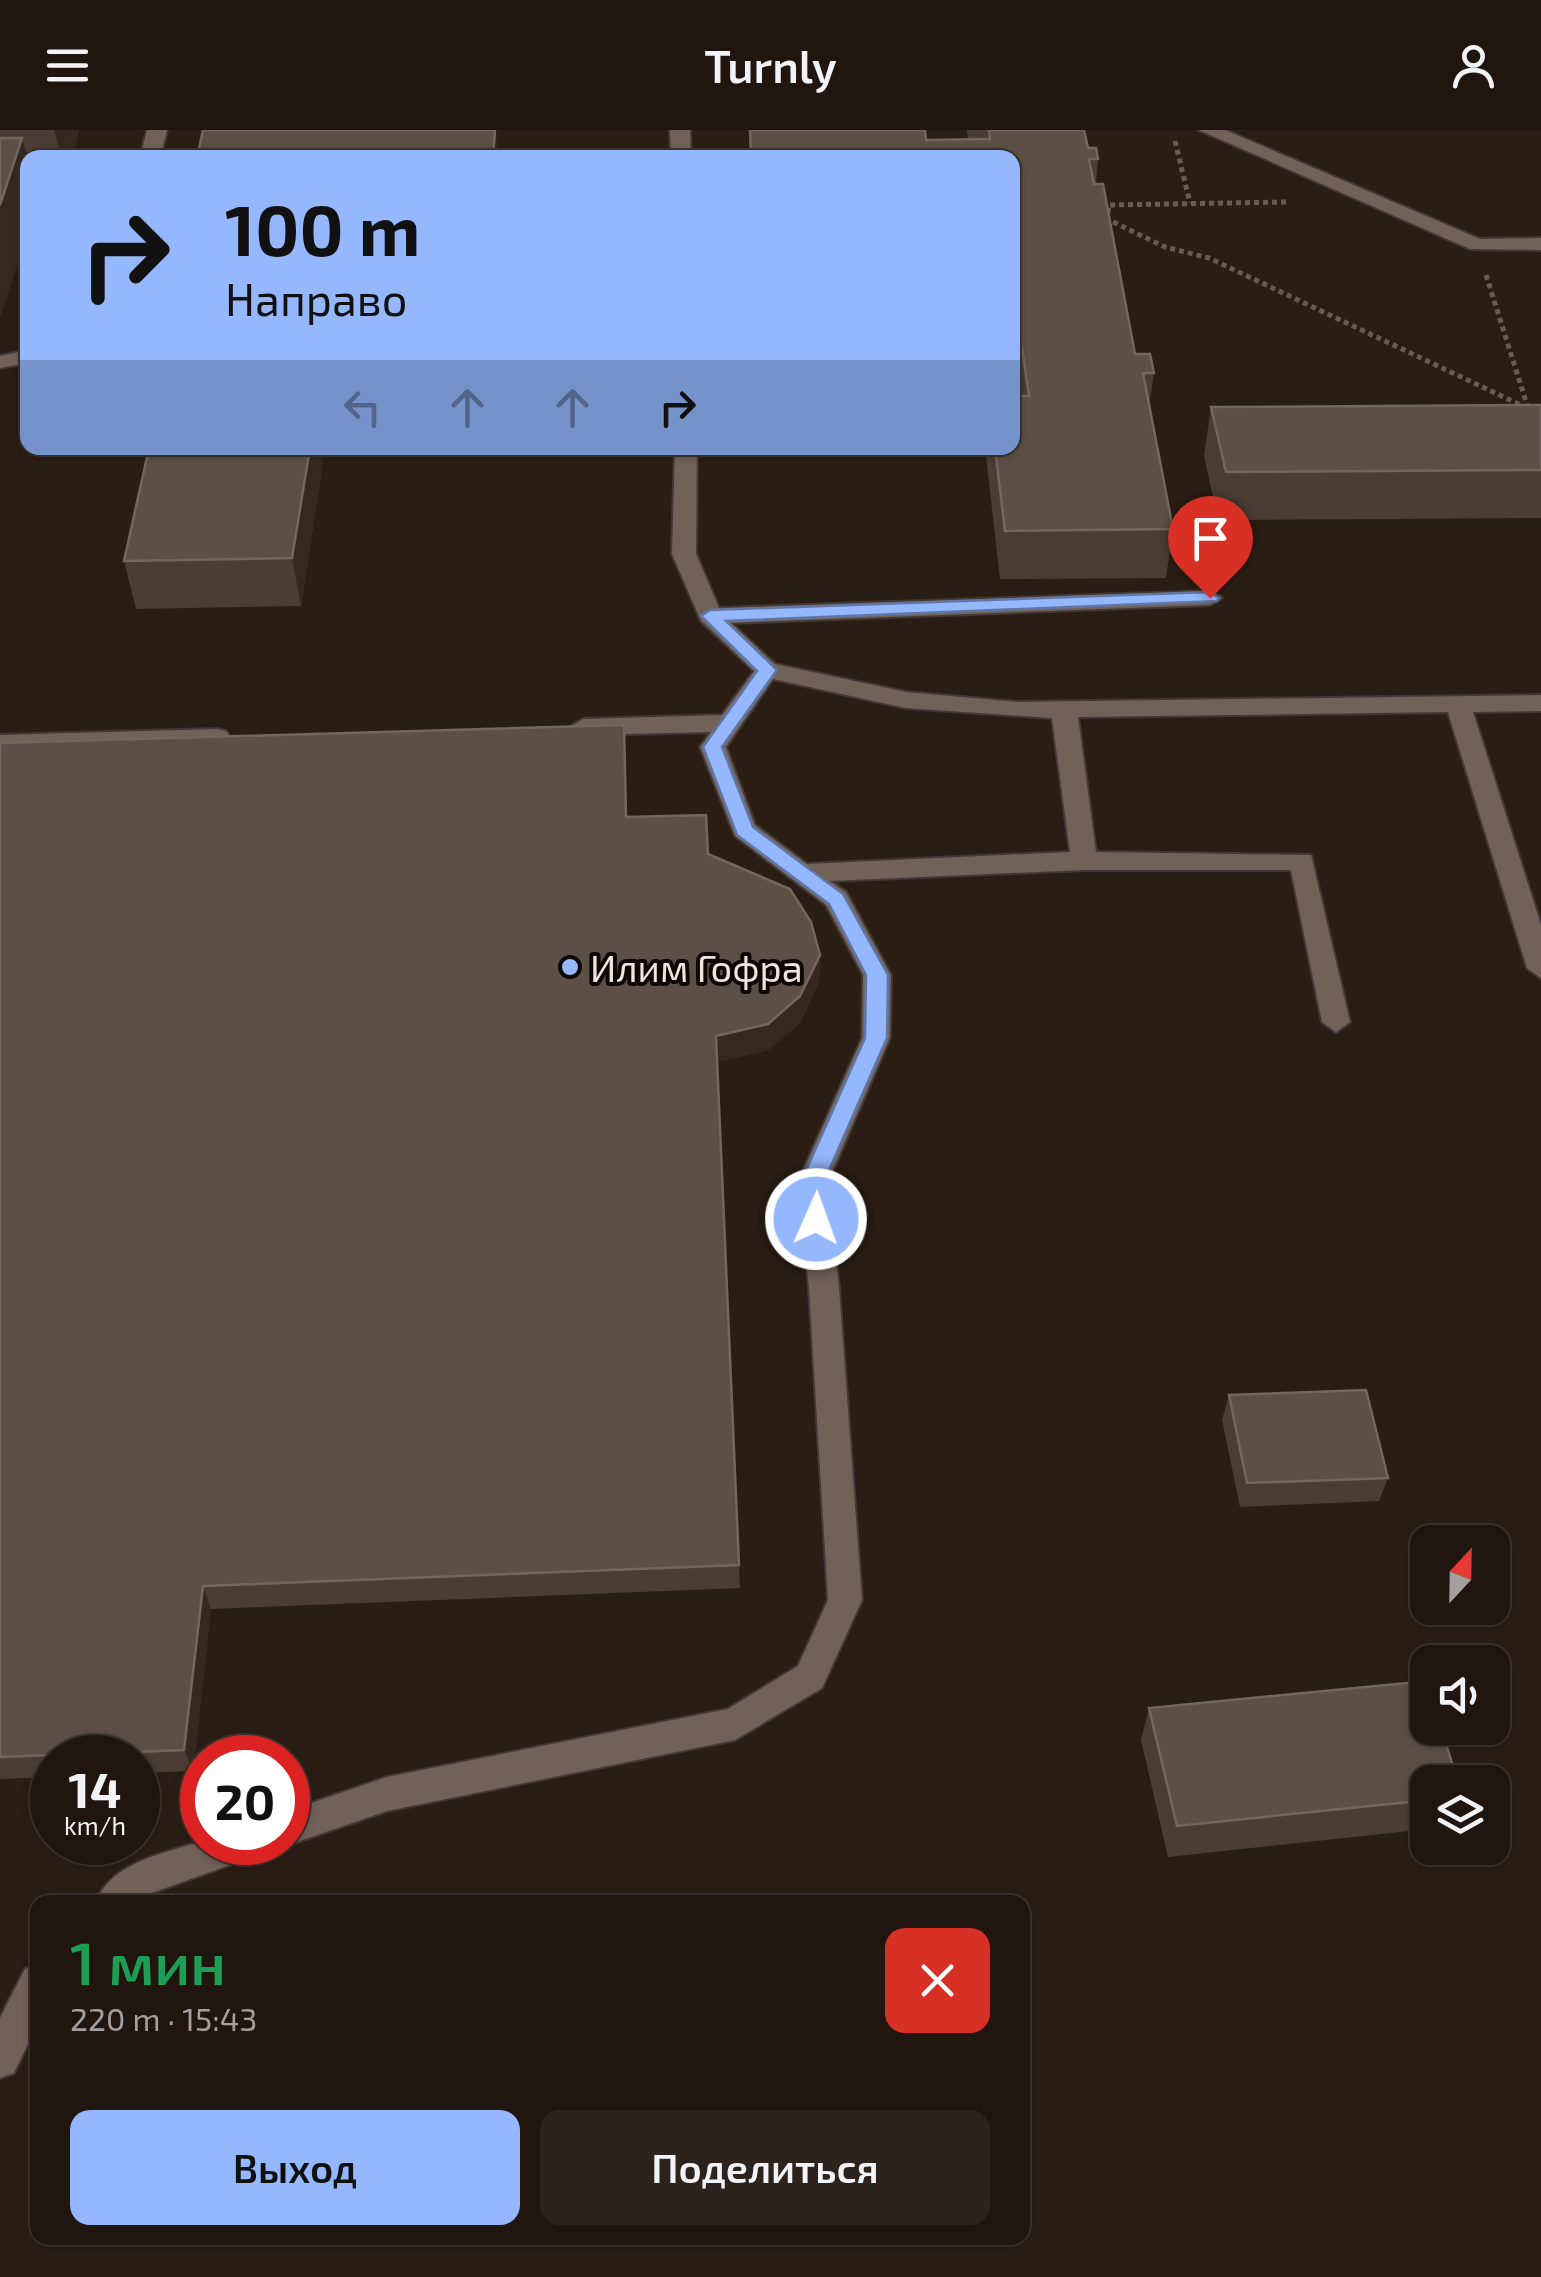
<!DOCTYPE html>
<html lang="ru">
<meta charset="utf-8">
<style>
body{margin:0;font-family:"Exo 2",sans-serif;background:#2d231d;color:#f1f3f6;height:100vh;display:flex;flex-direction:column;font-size:38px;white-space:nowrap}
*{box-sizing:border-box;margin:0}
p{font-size:32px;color:#a29f9e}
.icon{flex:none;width:55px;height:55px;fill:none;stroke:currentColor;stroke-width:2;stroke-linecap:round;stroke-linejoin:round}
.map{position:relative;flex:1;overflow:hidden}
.drawer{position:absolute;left:30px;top:1765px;width:1000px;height:350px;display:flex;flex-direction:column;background:#20160f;border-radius:20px;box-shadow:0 2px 8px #0004,0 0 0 2px #3d352f}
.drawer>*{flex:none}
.top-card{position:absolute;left:20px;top:20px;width:1000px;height:305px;border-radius:20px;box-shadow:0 2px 8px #0004,0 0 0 2px #3d352f;background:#94b7fd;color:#111;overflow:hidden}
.needle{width:65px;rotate:22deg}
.buttons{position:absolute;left:1410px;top:1395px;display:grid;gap:20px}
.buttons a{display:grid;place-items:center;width:100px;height:100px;border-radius:20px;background:#20160f;box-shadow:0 2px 8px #0004,0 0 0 2px #3d352f;font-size:50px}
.speed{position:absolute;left:30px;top:1605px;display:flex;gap:20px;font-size:50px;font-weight:700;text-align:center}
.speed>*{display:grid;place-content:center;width:130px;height:130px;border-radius:50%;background:#20160f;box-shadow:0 2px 8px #0004,0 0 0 2px #3d352f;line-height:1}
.speed small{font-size:25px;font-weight:400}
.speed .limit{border:15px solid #d22;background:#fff;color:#111}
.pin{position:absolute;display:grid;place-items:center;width:85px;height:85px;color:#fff;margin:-102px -42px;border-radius:50% 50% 50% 0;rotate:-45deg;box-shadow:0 0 10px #0007}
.pin .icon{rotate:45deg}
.me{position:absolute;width:110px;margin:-55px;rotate:2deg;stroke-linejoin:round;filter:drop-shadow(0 0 8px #0008)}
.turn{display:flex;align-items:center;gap:35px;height:210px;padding:0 40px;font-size:45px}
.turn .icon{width:130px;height:130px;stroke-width:2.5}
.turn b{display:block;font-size:70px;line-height:85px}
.lanes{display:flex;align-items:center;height:95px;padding:0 40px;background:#0003;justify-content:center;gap:50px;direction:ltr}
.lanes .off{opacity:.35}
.round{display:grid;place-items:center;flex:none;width:105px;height:105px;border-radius:20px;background:#2d231d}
.head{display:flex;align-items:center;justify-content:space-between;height:170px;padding:0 40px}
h1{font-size:60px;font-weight:600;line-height:75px;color:#1e9e55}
.button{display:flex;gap:20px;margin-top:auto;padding:20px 40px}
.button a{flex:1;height:115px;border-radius:20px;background:#94b7fd;color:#111;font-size:40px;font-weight:600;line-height:115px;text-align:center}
.button a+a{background:#2d231d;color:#f1f3f6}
header{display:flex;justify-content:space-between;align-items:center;height:130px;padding:0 40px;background:#20160f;font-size:45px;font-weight:600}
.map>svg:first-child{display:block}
</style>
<header><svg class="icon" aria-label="menu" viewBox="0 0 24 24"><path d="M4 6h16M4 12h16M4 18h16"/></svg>Turnly<svg class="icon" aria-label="person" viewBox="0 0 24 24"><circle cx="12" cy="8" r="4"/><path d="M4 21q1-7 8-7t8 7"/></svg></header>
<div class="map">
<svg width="1541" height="2147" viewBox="0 0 1541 2147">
<rect width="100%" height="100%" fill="#2a1d14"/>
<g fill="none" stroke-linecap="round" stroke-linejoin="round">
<defs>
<g id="minor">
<polygon points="147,0 167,0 160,28 140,28"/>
<polygon points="670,0 690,0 691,28 671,28"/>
<polygon points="1199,0 1225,0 1480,109 1541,108 1541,120 1470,119"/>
<polygon points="28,220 28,233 0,238 0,226"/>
<path d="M 675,318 L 697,318 L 696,424 L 719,478 L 1210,461 L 1222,468 L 1210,475 L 731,493 L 775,534 L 906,562 L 1018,572 L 1541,565 L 1541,581 L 1473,582 L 1541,795 L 1541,848 L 1527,838 L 1448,582 L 1078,587 L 1096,722 L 1311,725 L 1350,892 L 1336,902 L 1322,892 L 1291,740 L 1084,740 L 830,751 L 846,762 L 891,845 L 890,908 L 827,1054 L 839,1158 L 862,1470 L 822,1558 L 735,1610 L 387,1681 L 288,1715 L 282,1712 L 288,1712 L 288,1681 L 387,1647 L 728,1579 L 798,1536 L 828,1470 L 809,1158 L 797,1054 L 862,908 L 863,845 L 826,775 L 735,706 L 700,617 L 711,602 L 583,605 L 570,597 L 583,589 L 722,585 L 754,541 L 701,491 L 672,424 ZM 773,549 L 906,578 L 1052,588 L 1070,722 L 807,734 L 755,695 L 726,617 Z"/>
<polygon points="217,599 226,601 230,607 226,613 0,621 0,605"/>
<path d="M 202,1711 L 265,1712 L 260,1724 L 149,1764 L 140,1772 L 96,1772 C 111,1732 166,1723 202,1711 Z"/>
<polygon points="38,1834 38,1893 14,1943 0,1948 0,1888 25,1839"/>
</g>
</defs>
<use href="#minor" stroke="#433833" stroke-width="4"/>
<g stroke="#675b53" stroke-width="5" stroke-dasharray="5 4" stroke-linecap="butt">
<polyline points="1175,11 1190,73"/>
<polyline points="1286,72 1109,75 1107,89 1165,117 1209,128 1527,278"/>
<polyline points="1486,145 1529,281"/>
</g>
<use href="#minor" fill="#726157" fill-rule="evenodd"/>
</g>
<g fill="#4b3d33">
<polygon points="0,0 79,0 72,28 28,28 28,100 0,187"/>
<polygon points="967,0 1084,0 1088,18 1098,29 1096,54 1135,224 1154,243 1149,275 1173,399 1166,448 1000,449 985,318 1012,318 1018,266 1012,225 1012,28 926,10 968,10"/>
<polygon points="1541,275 1541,388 1218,390 1204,326 1211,277"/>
<polygon points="325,318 301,476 136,479 124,431"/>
<polygon points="624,595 627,687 708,724 820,825 819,851 800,893 768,920 717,932 740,1458 211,1479 193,1641 138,1643 138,1628 52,1628 52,1647 0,1649 0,613"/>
<polygon points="1229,1265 1388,1348 1379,1371 1240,1377 1222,1290"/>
<polygon points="1149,1578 1428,1652 1428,1699 1168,1727 1141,1610"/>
</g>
<g fill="#37281f">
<polygon points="54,0 79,0 72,28 61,28"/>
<polygon points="495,0 496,0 498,28 493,28"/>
<polygon points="22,8 28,29 28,100 0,187 0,75"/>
<polygon points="310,318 325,318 301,476 292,428"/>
<polygon points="624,595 626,621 627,714 626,687"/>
<polygon points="820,825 819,851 800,893 768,920 717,932 716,906"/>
<polygon points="203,1456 211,1479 193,1641 184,1620"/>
</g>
<g fill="#5d4f45" stroke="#74665e" stroke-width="2.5">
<polygon points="203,0 495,0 493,28 197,28"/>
<polygon points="750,0 925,0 926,10 990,9 989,0 1084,0 1088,18 1096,18 1098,29 1089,29 1094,54 1103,54 1135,224 1150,224 1154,243 1143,243 1173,399 1005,401 995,318 1012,318 1012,266 1029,266 1012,148 1012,28 751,28"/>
<polygon points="0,8 22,8 0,75"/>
<polygon points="1541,275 1541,340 1226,342 1211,277"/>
<polygon points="149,318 310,318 292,428 124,431"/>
<polygon points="624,595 626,687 706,685 708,724 790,759 811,792 820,825 800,866 768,894 716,906 739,1435 203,1456 184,1620 0,1627 0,613"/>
<polygon points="1366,1260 1388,1348 1247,1353 1229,1265"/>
<polygon points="1427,1551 1428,1598 1441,1598 1458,1652 1428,1652 1428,1670 1177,1696 1149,1578"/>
</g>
<polygon fill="#94b7fd" stroke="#6077a4" stroke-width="2.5" points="1210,462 1219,468 1217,471 726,491 777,540 722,617 753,697 843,764 888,845 887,908 823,1054 827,1089 824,1095 808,1095 800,1054 865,908 866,845 829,774 737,705 703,617 757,541 701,486 710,480"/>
<circle fill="#94b7fd" stroke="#0e0805" stroke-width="4" cx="570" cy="837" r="10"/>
<g text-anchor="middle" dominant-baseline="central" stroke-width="8" stroke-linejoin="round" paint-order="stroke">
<g font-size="38" fill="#efe5df" stroke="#0e0805" text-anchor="start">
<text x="590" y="837">Илим Гофра</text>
</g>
</g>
</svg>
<div class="buttons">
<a><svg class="needle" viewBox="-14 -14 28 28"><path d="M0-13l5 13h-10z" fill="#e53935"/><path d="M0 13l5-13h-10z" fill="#a29f9e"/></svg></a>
<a><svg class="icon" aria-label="sound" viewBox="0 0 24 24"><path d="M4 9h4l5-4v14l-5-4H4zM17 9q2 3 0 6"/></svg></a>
<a><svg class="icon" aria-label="layers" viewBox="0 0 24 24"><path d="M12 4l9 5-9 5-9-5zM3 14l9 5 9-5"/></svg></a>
</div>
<div class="speed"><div>14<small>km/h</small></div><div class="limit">20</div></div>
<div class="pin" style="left:1210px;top:468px;background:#d93025"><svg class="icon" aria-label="arrive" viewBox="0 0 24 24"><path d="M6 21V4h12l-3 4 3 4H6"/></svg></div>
<svg class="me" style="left:816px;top:1089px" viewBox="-20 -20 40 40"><circle r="17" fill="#94b7fd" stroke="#fff" stroke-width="3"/><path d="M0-11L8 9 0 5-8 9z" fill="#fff"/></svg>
<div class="top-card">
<div class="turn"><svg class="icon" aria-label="right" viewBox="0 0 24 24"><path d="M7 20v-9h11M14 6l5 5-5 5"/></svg><div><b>100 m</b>Направо</div></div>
<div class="lanes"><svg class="icon off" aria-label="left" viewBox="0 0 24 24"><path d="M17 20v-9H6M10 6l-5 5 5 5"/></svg><svg class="icon off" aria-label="ahead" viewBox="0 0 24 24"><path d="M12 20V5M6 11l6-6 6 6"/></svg><svg class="icon off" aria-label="ahead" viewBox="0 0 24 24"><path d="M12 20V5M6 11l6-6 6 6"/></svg><svg class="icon" aria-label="right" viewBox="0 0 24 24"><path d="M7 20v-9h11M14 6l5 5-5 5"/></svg></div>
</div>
<section class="drawer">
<div class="head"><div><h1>1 мин</h1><p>220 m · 15:43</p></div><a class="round" style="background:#d93025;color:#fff"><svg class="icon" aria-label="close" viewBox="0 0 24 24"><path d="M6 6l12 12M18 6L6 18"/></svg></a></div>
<div class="button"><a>Выход</a><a>Поделиться</a></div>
</section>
</div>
